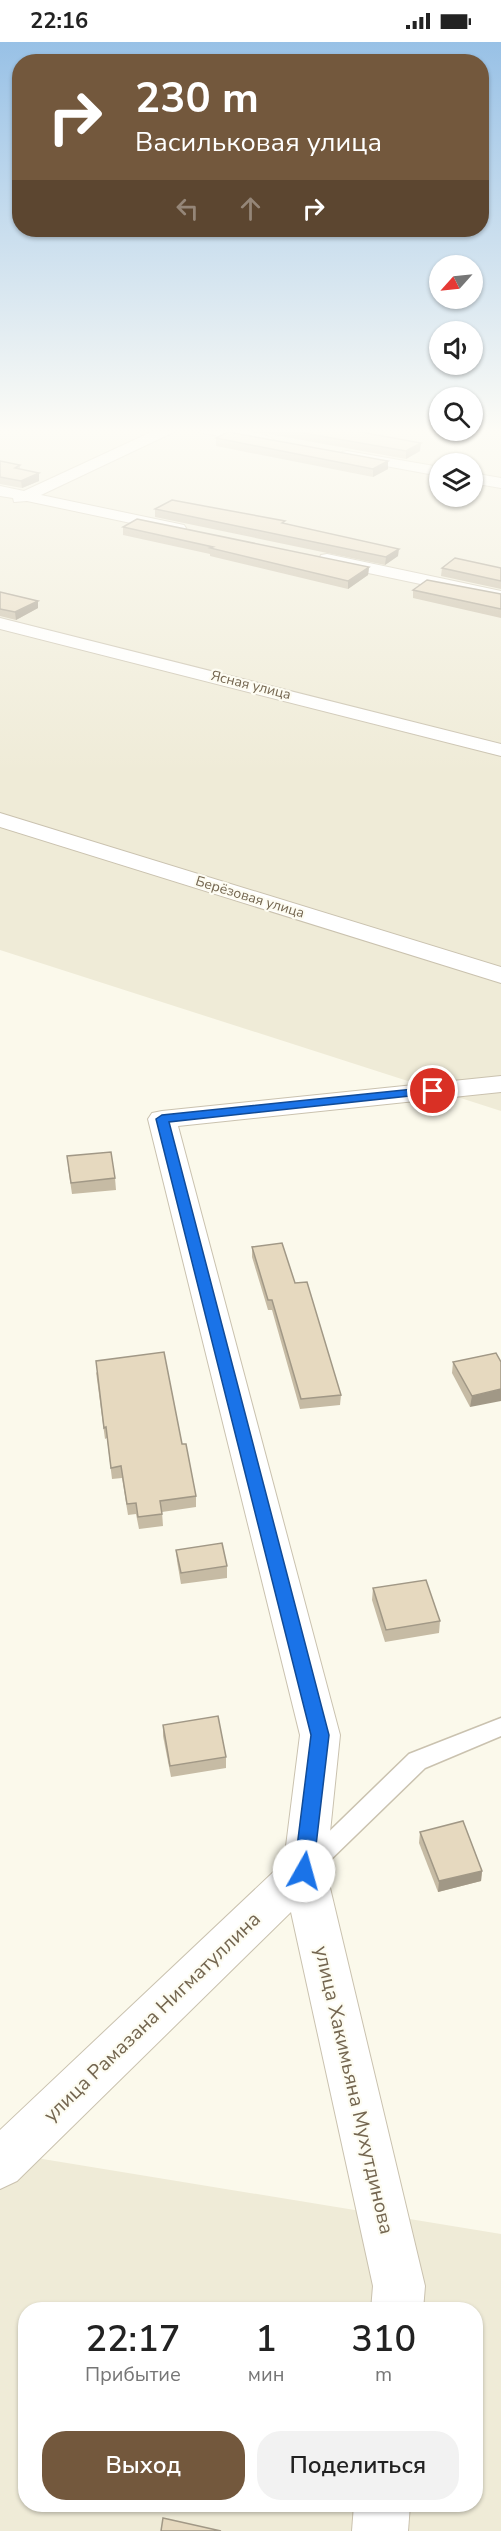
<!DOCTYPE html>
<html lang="ru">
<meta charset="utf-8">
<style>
body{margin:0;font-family:"Nunito Sans",sans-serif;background:#f2f2f2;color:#222;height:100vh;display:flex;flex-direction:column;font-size:22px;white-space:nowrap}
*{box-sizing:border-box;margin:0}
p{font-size:20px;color:#767676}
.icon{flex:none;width:33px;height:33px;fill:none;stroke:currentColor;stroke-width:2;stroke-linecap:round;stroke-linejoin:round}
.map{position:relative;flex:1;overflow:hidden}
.sheet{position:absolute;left:18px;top:2260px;width:465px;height:210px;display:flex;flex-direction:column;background:#fff;border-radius:24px;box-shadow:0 2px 4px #0004}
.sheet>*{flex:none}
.top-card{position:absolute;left:12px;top:12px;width:477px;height:183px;border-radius:24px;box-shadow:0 2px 4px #0004;background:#73583d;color:#fff;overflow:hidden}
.needle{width:39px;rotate:243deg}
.fabs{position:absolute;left:429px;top:213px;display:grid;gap:12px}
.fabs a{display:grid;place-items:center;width:54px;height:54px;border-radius:50%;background:#fff;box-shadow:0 2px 4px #0004;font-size:30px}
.pin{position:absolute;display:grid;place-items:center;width:51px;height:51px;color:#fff;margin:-26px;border:3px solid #fff;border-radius:50%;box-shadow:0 2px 6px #0007}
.me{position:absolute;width:66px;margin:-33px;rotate:7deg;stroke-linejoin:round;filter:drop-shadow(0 0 4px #0008)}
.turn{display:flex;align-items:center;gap:21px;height:126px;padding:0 24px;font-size:27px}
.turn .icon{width:78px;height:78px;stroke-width:2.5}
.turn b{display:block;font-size:42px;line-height:51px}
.lanes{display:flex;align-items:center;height:57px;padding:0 24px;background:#0003;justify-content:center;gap:30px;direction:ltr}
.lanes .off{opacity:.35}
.eta{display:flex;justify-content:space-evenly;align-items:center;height:102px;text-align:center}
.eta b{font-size:36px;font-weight:600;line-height:42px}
.action{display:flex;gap:12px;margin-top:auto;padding:12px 24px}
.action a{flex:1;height:69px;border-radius:24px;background:#73583d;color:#fff;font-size:24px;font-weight:600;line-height:69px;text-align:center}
.action a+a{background:#f2f2f2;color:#222}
.status{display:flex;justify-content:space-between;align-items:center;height:42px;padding:0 30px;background:#fff;direction:ltr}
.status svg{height:16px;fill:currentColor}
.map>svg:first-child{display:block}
</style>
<div class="status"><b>22:16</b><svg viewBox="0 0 49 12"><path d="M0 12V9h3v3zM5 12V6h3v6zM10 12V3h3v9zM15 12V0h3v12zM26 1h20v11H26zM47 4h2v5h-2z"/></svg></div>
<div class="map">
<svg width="501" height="2489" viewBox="0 0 501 2489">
<rect width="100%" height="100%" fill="#fbf9eb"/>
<g fill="#efebd7" fill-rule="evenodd">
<path d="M 0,386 L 439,386 L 440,388 L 501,386 L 501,1069 L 0,908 ZM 440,422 L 472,422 L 472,454 L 440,454 Z"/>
<path d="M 0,2110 L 501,2192 L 501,2489 L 0,2489 ZM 26,2268 L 476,2268 L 476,2463 L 26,2463 Z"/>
</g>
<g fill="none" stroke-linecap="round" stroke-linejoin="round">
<defs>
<polygon id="lane" points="501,1676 501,1694 425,1726 321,1827 313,1830 305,1827 302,1820 305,1813 409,1712"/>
<g id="street">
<polygon points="160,386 178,386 176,389 41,453 184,483 186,486 184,489 178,491 27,459 14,460 13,456 0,454 0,444 24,449"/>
<path d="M 191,386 C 207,385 265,388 275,399 L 268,403 L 198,390 Z"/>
<polygon points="347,409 440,425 440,434 342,416 340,413 342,410"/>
<polygon points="472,431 501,436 501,446 472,441"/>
<polygon points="327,512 501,549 501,559 321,521 319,517 321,513"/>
<polygon points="0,576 501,702 501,714 0,587"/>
<polygon points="0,771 501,925 501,941 0,785"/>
<polygon points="501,1034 501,1050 178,1084 340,1693 326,1829 425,2244 423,2268 371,2268 373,2244 291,1870 17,2139 0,2147 0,2088 284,1820 300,1693 148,1077 152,1071 162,1069"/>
<polygon points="354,2463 410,2463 408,2489 352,2489"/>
</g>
</defs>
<use href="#lane" stroke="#cac2af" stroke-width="3"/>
<use href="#street" stroke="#cac2af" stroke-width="2"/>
<use href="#lane" fill="#fff" fill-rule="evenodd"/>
<use href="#street" fill="#fff" fill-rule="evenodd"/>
</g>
<g fill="#c6bba4">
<polygon points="247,386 339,386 420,409 406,417 247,388"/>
<polygon points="216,396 388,419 388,427 373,435 216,404"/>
<polygon points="0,419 20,423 20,427 39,431 39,439 22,446 0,442"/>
<polygon points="155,467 285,481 398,514 385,523 155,475"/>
<polygon points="123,485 369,525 368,533 348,547 210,514 210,512 123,493"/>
<polygon points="442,526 501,526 501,547 441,534"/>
<polygon points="413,548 501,552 501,576 413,556"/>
<polygon points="0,550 38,559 38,566 16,578 0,574"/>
<polygon points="68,1125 115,1136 116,1148 72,1152"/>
<polygon points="252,1205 295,1241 341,1353 340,1363 300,1367 272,1268 268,1268 252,1215"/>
<polygon points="496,1311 470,1365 452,1331 453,1320"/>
<polygon points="96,1330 182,1402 196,1454 196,1465 162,1470 163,1484 139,1487 136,1472 128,1473 122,1436 112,1437 107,1396 105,1397"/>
<polygon points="176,1508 227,1524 227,1536 181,1542 177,1519"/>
<polygon points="373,1546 440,1579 439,1591 385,1600 372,1558"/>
<polygon points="163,1683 226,1715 226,1726 171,1735 163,1694"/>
<polygon points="420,1790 482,1829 481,1839 438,1850 419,1801"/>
</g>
<g fill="#a19886">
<polygon points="421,401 420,409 406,417 406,409"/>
<polygon points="388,419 388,427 373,435 373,427"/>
<polygon points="39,431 39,439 22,446 21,439"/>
<polygon points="399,507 398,514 385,523 386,515"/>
<polygon points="369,525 368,533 348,547 348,539"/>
<polygon points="38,559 38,566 16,578 15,570"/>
<polygon points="501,1347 501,1359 470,1365 472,1354"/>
<polygon points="482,1829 481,1839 438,1850 439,1839"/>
</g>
<g fill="#e6d9bf" stroke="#a19886" stroke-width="1.5">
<polygon points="275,386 339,386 421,401 406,409"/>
<polygon points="228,390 388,419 373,427 216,396"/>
<polygon points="0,419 20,423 15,426 39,431 21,439 0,435"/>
<polygon points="172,458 285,479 282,481 399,507 386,515 155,467"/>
<polygon points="137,477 369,525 348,539 210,506 213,505 123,485"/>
<polygon points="455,516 501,526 501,539 442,526"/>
<polygon points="427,538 501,552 501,567 413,548"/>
<polygon points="0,550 38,559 15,570 0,567"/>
<polygon points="111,1110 115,1136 71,1141 67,1114"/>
<polygon points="282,1201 295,1241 307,1240 341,1353 301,1357 272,1258 268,1258 252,1205"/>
<polygon points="164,1310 182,1402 186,1402 196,1454 160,1459 162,1472 138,1475 136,1461 127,1462 121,1424 111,1426 106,1385 104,1386 96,1319"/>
<polygon points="496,1311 501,1320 501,1347 472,1354 453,1320"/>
<polygon points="222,1501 227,1524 181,1531 176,1508"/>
<polygon points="426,1538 440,1579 386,1588 373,1546"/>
<polygon points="218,1674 226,1715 170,1724 163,1683"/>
<polygon points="463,1779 482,1829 439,1839 420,1790"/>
<polygon points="163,2476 221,2489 161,2489"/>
</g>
<linearGradient id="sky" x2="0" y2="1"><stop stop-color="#98c1e6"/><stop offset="0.53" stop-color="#fdfcf6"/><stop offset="1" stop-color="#fdfcf6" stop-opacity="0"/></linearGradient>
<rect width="501" height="734" fill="url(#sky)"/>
<polygon fill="#1a73e8" stroke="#114b97" stroke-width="1.5" points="433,1045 437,1046 437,1051 169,1080 329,1693 313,1829 310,1835 304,1837 297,1835 294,1829 311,1693 156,1077 162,1073"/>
<g text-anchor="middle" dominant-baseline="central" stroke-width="4.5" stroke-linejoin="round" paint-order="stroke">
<g font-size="14" fill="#746650" stroke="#fdfcf2">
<text transform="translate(251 643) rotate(14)">Ясная улица</text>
<text transform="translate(250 855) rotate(17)">Берёзовая улица</text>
</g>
<g font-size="20" fill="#746650" stroke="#fdfcf2">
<text transform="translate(152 1975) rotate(-44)">улица Рамазана Нигматуллина</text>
<text transform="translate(354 2048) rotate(77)">улица Хакимьяна Мухутдинова</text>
</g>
</g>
</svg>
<div class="fabs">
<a><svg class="needle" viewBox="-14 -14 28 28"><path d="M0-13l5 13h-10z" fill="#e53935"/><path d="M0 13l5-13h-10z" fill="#767676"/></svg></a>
<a><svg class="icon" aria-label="sound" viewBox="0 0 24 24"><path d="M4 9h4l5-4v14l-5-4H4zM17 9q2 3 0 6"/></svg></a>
<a><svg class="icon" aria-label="search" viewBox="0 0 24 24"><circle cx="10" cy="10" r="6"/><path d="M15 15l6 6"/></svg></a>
<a><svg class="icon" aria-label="layers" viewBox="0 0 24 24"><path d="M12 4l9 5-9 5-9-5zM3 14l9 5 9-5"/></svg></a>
</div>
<div class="pin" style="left:433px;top:1049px;background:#d93025"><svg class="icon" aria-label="arrive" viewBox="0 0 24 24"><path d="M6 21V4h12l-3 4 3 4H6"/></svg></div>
<svg class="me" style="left:304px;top:1829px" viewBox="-20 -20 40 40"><circle r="19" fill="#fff"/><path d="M0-13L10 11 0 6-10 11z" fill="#1a73e8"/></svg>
<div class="top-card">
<div class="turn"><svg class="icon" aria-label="right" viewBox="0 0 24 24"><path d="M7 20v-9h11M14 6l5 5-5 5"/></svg><div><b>230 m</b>Васильковая улица</div></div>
<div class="lanes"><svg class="icon off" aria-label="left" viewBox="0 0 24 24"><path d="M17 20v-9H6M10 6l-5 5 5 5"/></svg><svg class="icon off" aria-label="ahead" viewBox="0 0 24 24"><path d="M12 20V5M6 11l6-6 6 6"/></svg><svg class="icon" aria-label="right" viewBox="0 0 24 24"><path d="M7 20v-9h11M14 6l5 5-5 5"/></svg></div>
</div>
<section class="sheet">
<div class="eta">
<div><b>22:17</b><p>Прибытие</p></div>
<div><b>1</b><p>мин</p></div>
<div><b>310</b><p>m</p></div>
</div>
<div class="action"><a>Выход</a><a>Поделиться</a></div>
</section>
</div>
